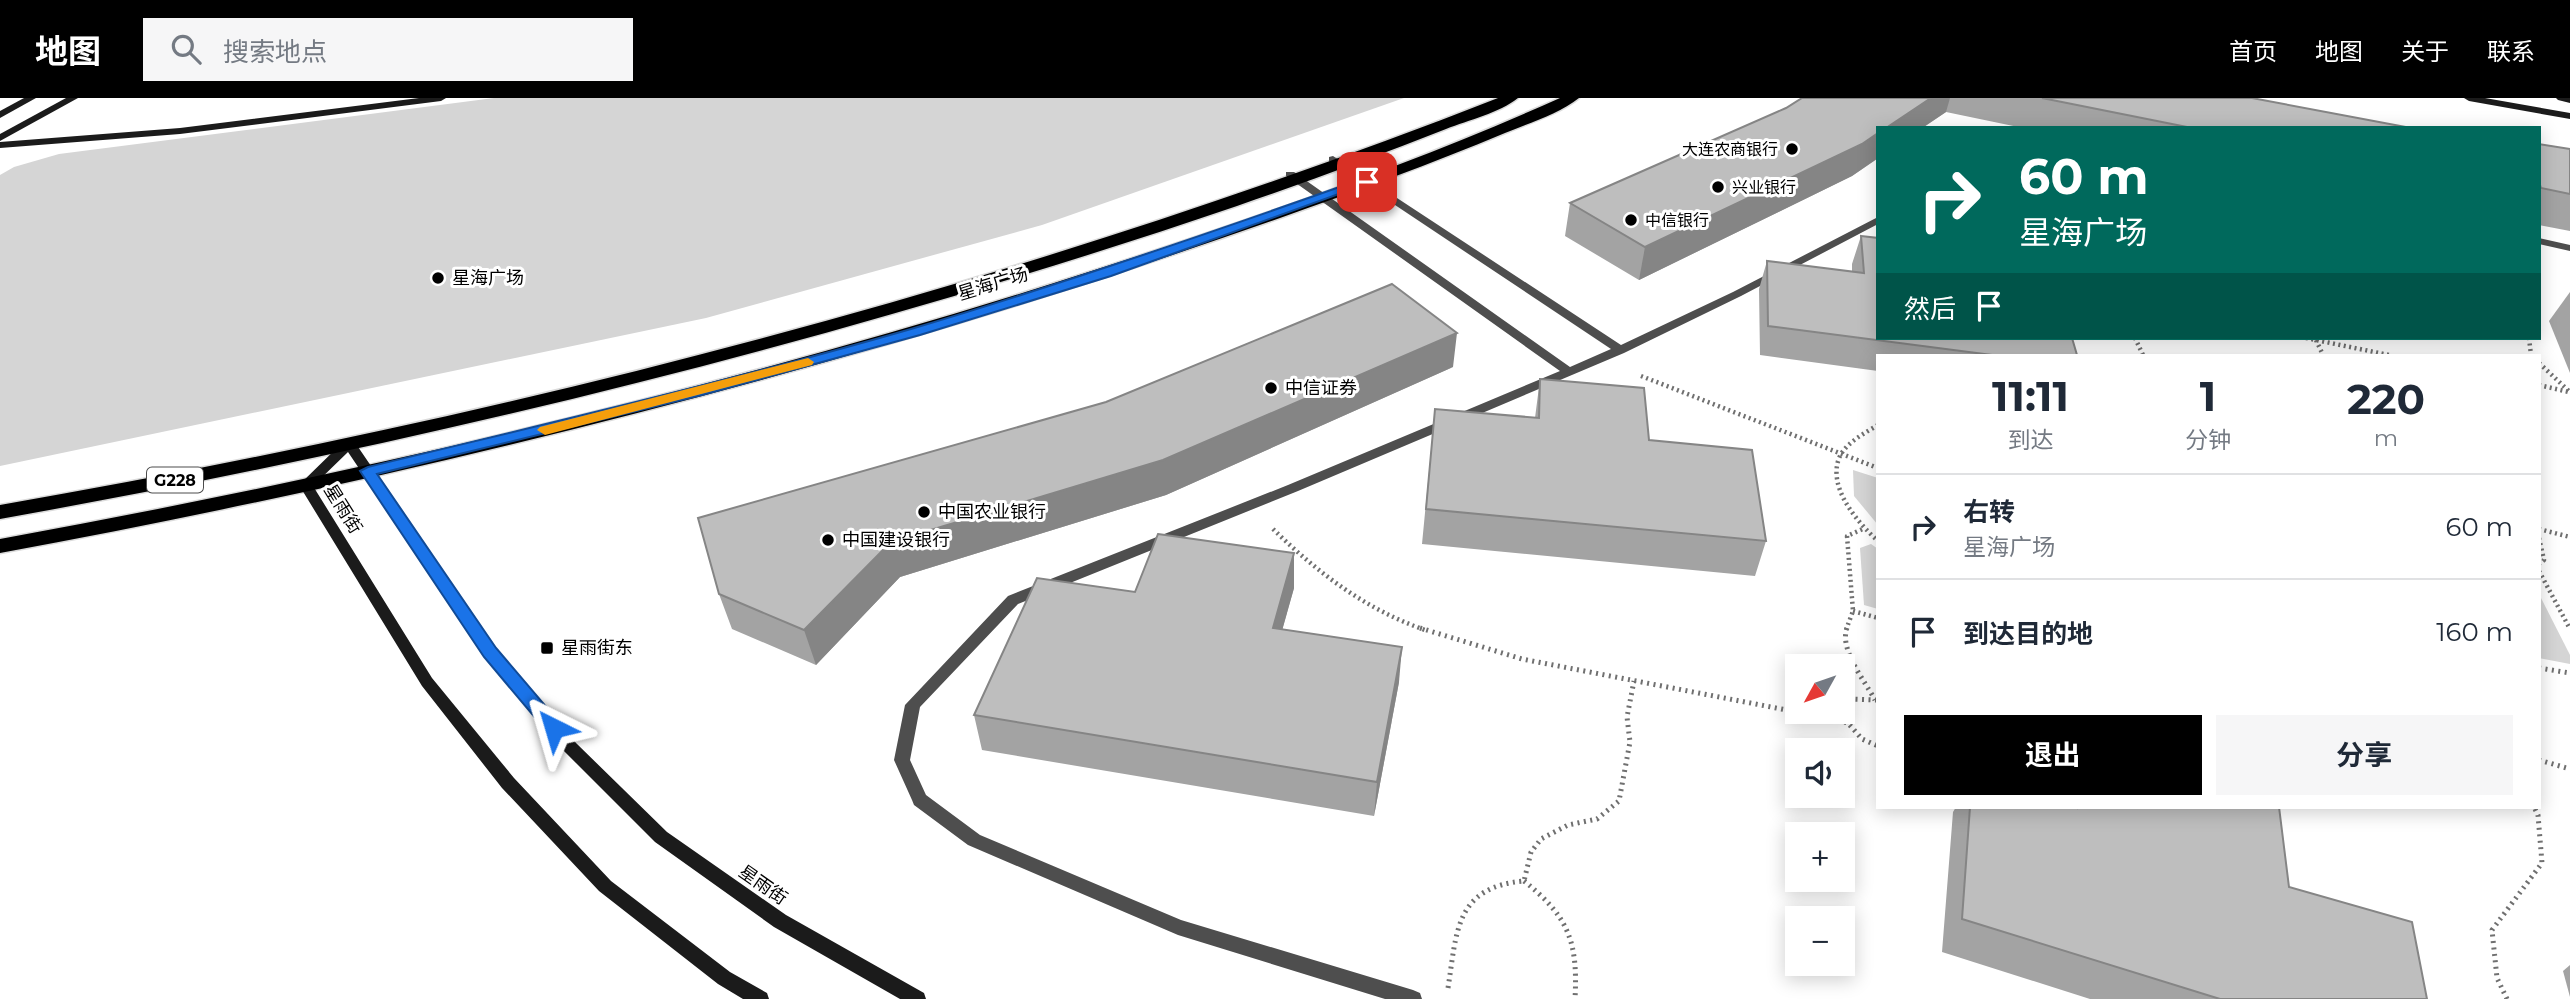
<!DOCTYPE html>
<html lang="zh">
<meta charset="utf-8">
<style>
body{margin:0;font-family:Montserrat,"Noto Sans SC",sans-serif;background:#f6f6f7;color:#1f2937;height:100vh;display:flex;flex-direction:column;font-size:26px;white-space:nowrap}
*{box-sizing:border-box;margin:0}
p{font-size:23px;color:#747a83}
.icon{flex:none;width:38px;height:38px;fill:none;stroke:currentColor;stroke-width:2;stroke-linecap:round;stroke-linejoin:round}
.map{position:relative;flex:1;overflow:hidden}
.panel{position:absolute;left:1876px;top:256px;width:665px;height:455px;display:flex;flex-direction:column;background:#fff;border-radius:0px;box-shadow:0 4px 18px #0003}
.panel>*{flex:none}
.hud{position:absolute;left:1876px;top:28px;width:665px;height:214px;border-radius:0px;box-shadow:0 4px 18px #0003;background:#00695c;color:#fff;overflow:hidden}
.needle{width:46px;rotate:230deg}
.buttons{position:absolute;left:1785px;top:556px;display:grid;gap:14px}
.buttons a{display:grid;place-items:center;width:70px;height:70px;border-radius:0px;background:#fff;box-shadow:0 4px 18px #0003;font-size:35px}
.pin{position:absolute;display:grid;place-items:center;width:60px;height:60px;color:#fff;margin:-30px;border-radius:14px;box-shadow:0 4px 10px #0006}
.me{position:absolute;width:77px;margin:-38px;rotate:320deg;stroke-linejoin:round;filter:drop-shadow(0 0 5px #0008)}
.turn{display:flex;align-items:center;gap:24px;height:147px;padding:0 28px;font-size:32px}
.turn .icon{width:91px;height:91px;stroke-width:2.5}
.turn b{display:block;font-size:49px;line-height:60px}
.then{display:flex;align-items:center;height:66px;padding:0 28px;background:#0003;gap:14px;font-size:26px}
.eta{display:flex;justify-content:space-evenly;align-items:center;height:119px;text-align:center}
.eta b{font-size:42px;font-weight:700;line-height:49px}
.action{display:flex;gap:14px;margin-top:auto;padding:14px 28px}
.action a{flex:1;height:80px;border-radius:0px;background:#000;color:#fff;font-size:28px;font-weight:700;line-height:80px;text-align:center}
.action a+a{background:#f6f6f7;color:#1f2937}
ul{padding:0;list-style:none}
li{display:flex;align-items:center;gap:21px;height:105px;padding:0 28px;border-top:2px solid #e0e1e3}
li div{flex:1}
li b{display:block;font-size:26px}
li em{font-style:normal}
header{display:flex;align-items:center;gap:42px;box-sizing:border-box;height:98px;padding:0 35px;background:#000;color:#fff}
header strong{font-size:33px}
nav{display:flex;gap:38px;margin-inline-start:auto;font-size:24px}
.search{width:490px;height:63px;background:#f6f6f7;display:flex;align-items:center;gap:18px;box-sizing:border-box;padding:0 24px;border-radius:0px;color:#747a83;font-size:26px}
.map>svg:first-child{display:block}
</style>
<header>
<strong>地图</strong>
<div class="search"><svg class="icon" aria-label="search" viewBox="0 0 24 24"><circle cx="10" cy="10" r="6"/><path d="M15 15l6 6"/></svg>搜索地点</div>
<nav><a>首页</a><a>地图</a><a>关于</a><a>联系</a></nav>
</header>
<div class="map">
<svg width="2570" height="901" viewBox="0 0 2570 901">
<rect width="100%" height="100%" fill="#fff"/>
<g fill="#d5d5d5">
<polygon points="494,0 1404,0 1042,127 706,220 0,368 0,77 14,69 59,56"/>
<polygon points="1853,372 1878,380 1878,427 1854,398"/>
<polygon points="1871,446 1878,451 1878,511 1864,507 1860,450"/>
<polygon points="2539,496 2570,557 2570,566 2539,560"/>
</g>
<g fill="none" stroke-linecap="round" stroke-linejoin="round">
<defs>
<g id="highway">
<path d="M 1498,0 L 1518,0 C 1499,15 1469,22 1446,31 C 1377,58 1307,84 1237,108 C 835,245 419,346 0,421 L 0,407 C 511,318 1015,189 1498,0 Z"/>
<path d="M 1560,0 L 1579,0 C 1559,16 1529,25 1505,35 C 1431,66 1356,93 1280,120 C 863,267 434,375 0,455 L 0,441 C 356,376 709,294 1054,185 C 1225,131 1396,73 1560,0 Z"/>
</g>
</defs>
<use href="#highway" stroke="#dbdbdb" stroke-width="3"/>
<g stroke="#707070" stroke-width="4.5" stroke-dasharray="2 3.5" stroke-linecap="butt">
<polyline points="2135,240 2143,257"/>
<polyline points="2306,240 2389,257"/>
<polyline points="2529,240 2531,257"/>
<polyline points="2316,242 2323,257"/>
<polyline points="2539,265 2570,294"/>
<polyline points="1641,278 1878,370"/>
<polyline points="2539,287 2569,294"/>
<path d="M 1878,327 C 1865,335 1847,344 1840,358 C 1826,388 1857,424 1878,443"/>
<path d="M 1273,431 C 1318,475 1365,511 1425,532"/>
<polyline points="2539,431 2570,439"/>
<polyline points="2539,440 2544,462 2539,466"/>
<polyline points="2539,473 2570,531"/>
<polyline points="1853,513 1878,520"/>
<polyline points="1846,532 1853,513 1847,438 1865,430"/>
</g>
<g stroke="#707070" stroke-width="5" stroke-dasharray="2 4.5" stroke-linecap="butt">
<polyline points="1420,530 1522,561 1797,614"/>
<path d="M 1847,530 C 1839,552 1865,583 1875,602"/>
<polyline points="2539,570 2570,575"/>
<polyline points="1877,602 1852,601 1848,625 1862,641 1878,648"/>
<polyline points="1800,614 1848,625"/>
<polyline points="2539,662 2570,671"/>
<path d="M 1524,783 C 1569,819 1578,844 1575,901"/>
<path d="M 1448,890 C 1457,833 1455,789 1524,783 L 1531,754 L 1541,741 L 1568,727 L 1597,721 L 1619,703 L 1630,644 L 1627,619 L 1634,583"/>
<polyline points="2507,901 2497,880 2492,832 2542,765 2538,717 2534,709"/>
</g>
<g fill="#4e4e4e" fill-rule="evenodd">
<polygon points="1333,58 1621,247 1733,194 1878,119 1878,126 1741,198 1624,255 1298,393 1018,506 920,609 910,662 926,697 980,737 1181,822 1413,892 1420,895 1422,901 1385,901 1178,837 968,747 914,707 912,702 894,662 905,607 1008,498 1288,387 1560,273 1286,78 1286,74 1294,74 1570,269 1611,251 1329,63 1329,59"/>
<polygon points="2539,140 2570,147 2570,153 2539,146"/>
</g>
<g fill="#1b1b1b" fill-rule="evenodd">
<polygon points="24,0 36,0 0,20 0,13"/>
<polygon points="66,0 78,0 0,43 0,36"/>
<polygon points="419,0 446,0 441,3 180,36 0,50 0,44 180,30"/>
<polygon points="2464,0 2485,0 2570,15 2570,21 2469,3"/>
<polygon points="2556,0 2570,0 2570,5 2558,2"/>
<polygon points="349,342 354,343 495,550 576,645 667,734 786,817 924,895 926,901 900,901 774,829 655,744 564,653 485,558 348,354 313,388 432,580 514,680 611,783 730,874 767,895 769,901 743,901 718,886 599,793 502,690 422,588 299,387 344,343"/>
</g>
<use href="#highway" fill="#000" fill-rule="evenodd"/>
</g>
<g fill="#a3a3a3">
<polygon points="1802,0 2252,0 2411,30 2023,30 1946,14 1852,78 1639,182 1565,138 1570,105 1786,10"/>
<polygon points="2539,46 2570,51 2570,133 2539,127"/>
<polygon points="1861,138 2077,257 1878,257 1878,273 1760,257 1759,191 1767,163 1852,174 1852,166"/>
<polygon points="2570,194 2570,275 2549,223"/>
<polygon points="1453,269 1166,397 900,479 816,567 732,531 719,496"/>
<polygon points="1540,281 1649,342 1766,443 1755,478 1422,446 1435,311 1535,320"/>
<polygon points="1294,455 1294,490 1282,532 1399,584 1374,718 982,652 974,617 1135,494"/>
<polygon points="1956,709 2279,709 2289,789 2427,901 2090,901 1942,854 1953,714"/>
<polygon points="2570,867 2570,899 2563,873"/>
</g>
<g fill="#858585">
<polygon points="1931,0 1950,0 1946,14 1922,30 1886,30"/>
<polygon points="1878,35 1878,60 1852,78 1639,182 1645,149"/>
<polygon points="1457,235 1453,269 1166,397 900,479 816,567 804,532 891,444"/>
<polygon points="1294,455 1294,490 1273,565 1273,530"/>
<polygon points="1402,549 1399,584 1374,718 1377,684"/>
</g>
<g fill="#bebebe" stroke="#858585" stroke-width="2">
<polygon points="1802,0 1931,0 1886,30 1878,30 1878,35 1862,46 1645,149 1570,105 1786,10"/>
<polygon points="2042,0 2252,0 2411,30 2192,30"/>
<polygon points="2539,46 2570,51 2570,96 2541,90 2539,84"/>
<polygon points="1861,138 1878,140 1878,240 2072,240 2077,257 1992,257 1768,228 1767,163 1864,175"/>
<polygon points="1392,186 1457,235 1163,362 891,444 804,532 719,496 698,420 1106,304"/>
<polygon points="1540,281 1644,290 1649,342 1752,352 1766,443 1426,411 1435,311 1539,320"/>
<polygon points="1158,436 1294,455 1273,530 1402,549 1377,684 974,617 1037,480 1135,494"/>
<polygon points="1970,709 2073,709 2077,710 2077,709 2279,709 2289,789 2412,824 2427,901 2220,901 1962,821"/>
</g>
<path fill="#1a73e8" stroke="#114b97" stroke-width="2" d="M 1362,81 L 1372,84 L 1111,178 L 920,237 L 702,297 L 377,376 L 496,550 L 560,625 L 563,630 L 560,635 L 548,635 L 484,559 L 360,373 L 368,369 C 549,325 731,283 911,231 C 1063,186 1213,134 1362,81 Z"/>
<polygon fill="#f59e0b" points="808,260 814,264 812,267 545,337 537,332 540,329"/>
<g fill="#000" stroke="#fff" stroke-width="2.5">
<circle cx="1792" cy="51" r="7"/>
<circle cx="1718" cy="89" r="7"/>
<circle cx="1631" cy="122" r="7"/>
<circle cx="438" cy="180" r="7"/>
<circle cx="1271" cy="290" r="7"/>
<circle cx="924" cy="414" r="7"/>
<circle cx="828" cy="442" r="7"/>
<rect x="540" y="543" width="14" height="14" rx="3.5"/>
</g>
<g text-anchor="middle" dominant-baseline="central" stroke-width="6" stroke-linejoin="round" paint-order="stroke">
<g font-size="16" fill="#000" stroke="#fff" text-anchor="start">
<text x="1778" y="51" text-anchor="end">大连农商银行</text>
<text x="1732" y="89">兴业银行</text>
<text x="1645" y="122">中信银行</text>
</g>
<rect fill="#fff" stroke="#4c4c4c" stroke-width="2" x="147" y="369.5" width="56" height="25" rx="5"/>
<g font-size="16" font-weight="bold" fill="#000">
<text x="175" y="382">G228</text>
</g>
<g font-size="18" fill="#000" stroke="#fff" text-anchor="start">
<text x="452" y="180">星海广场</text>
<text x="1285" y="290">中信证券</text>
<text x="938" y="414">中国农业银行</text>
<text x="842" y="442">中国建设银行</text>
<text x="561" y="550">星雨街东</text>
</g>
<g font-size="18" fill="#000" stroke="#fff">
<text transform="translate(993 186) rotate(-17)">星海广场</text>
<text transform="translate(343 411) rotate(58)">星雨街</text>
<text transform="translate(763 787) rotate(35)">星雨街</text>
</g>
</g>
</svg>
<div class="buttons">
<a><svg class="needle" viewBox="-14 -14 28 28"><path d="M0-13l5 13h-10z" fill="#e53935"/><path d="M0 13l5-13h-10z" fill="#747a83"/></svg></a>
<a><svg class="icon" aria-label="sound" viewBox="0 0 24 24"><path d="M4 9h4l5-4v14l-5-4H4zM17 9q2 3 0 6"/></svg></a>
<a>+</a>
<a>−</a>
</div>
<div class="pin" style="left:1367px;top:84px;background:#d93025"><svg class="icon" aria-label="arrive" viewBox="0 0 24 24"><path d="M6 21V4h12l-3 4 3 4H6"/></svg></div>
<svg class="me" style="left:554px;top:630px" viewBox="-20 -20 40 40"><path d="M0-17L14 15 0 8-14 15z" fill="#1a73e8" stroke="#fff" stroke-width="4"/></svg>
<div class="hud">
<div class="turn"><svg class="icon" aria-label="right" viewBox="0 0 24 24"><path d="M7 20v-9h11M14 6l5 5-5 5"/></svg><div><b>60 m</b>星海广场</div></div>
<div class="then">然后<svg class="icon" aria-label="arrive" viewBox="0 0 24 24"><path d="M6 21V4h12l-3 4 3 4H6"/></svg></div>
</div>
<section class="panel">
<div class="eta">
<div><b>11:11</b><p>到达</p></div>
<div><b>1</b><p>分钟</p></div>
<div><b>220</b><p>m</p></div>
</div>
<ul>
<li><svg class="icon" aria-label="right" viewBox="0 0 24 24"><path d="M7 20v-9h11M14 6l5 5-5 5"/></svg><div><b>右转</b><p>星海广场</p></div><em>60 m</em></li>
<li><svg class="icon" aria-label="arrive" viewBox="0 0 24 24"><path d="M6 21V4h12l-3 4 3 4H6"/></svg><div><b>到达目的地</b></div><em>160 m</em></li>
</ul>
<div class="action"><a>退出</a><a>分享</a></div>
</section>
</div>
